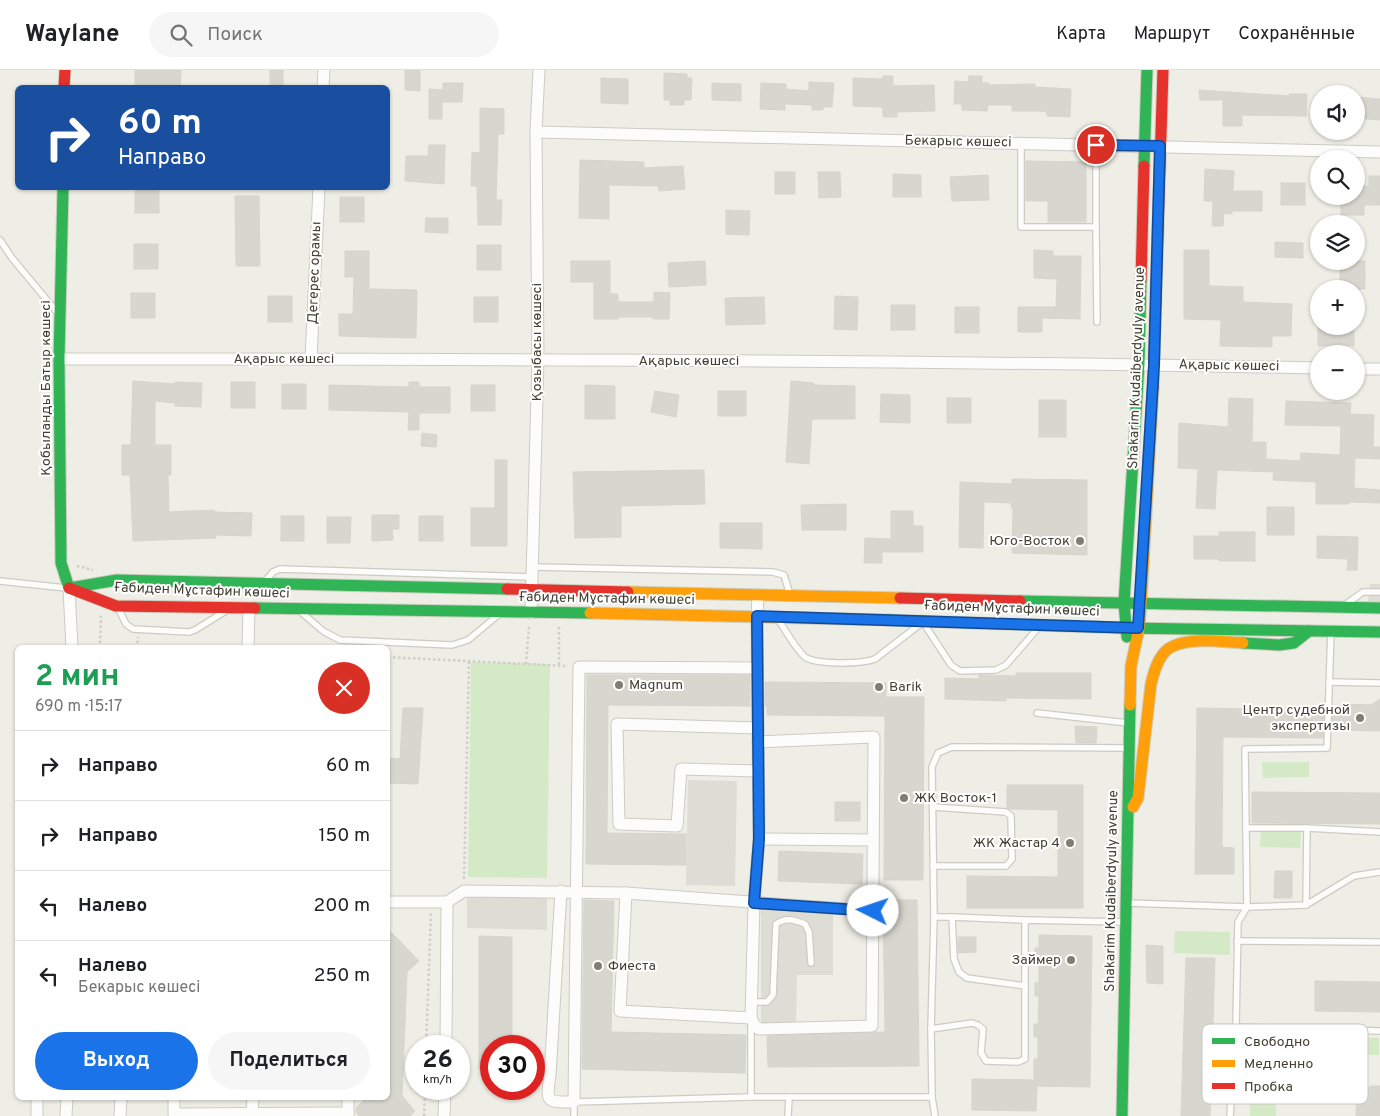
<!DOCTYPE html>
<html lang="ru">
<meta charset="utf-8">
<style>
body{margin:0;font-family:Overpass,sans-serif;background:#f6f6f6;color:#202124;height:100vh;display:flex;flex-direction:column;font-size:19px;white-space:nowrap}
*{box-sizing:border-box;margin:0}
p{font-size:16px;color:#757577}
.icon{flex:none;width:28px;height:28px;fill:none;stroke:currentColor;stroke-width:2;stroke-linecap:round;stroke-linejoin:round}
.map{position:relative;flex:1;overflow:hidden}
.sheet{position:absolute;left:15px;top:575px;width:375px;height:455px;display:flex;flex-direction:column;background:#fff;border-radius:8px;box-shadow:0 1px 4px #0004}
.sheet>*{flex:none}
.hud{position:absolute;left:15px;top:15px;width:375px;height:105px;border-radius:8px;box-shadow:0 1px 4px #0004;background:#1a4fa0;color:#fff;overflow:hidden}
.tools{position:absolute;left:1310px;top:15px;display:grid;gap:10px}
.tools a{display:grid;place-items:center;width:55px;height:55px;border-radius:50%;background:#fff;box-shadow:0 1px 4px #0004;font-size:25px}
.speed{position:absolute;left:405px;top:965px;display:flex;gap:10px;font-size:25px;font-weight:700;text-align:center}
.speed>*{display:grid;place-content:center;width:65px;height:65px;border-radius:50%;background:#fff;box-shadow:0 1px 4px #0004;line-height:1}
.speed small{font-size:12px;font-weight:400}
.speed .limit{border:8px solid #d22;background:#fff;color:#111}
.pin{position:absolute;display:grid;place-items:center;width:42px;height:42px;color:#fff;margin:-21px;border:2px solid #fff;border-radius:50%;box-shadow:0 1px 5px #0007}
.me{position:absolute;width:55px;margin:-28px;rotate:274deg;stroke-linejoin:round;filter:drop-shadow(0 0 4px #0008)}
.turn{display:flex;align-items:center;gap:18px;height:105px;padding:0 20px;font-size:22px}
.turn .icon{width:65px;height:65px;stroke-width:2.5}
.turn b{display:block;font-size:35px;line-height:42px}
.round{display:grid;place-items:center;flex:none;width:52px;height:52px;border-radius:26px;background:#f6f6f6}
.summary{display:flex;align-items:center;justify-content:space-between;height:85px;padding:0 20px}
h1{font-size:30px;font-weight:700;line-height:38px;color:#1e9e55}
.primary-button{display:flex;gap:10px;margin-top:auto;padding:10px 20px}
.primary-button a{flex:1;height:58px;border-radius:30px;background:#1a73e8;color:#fff;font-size:20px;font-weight:700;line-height:58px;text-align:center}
.primary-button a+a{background:#f6f6f6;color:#202124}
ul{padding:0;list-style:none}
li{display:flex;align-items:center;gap:15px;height:70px;padding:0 20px;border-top:1px solid #e0e0e0}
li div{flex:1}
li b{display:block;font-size:19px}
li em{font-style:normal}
header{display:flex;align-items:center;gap:30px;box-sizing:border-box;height:70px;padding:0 25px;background:#fff;border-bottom:1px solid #e0e0e0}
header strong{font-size:24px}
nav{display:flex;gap:28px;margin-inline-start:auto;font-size:18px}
.search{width:350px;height:45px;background:#f6f6f6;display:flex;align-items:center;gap:12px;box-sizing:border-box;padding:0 18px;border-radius:28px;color:#757577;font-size:19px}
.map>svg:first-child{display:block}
</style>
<header>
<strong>Waylane</strong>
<div class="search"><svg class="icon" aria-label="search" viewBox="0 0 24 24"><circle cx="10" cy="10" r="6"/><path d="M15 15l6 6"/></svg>Поиск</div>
<nav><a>Карта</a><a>Маршрут</a><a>Сохранённые</a></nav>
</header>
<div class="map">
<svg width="1380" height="1046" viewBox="0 0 1380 1046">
<rect width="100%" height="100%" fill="#eeeee6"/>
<g fill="#d4eac6">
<polygon points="471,592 550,594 547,808 468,807"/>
<polygon points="1262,692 1309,692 1309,707 1263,708"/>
<polygon points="1261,760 1301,761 1300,778 1260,777"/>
<polygon points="1175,861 1230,862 1230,885 1174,883"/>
<polygon points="1339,967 1379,968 1379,985 1339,983"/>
<rect x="1250" y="1008" width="26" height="38"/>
</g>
<g fill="#ddddd6">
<polygon points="1370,514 1380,514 1380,533 1368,532"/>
<polygon points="688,710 737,711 735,816 686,815"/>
<polygon points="467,823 547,824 547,860 467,858"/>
<polygon points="761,838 833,838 833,905 797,905 796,953 761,953"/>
</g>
<g fill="#d7d7cf" stroke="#d6d5cc">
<polygon points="135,0 181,0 180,18 135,18"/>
<rect x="270" y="0" width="13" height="18"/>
<polygon points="405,0 420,0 420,21 405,20"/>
<polygon points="664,3 687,4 687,8 692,8 691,30 684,30 684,35 670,35 670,30 664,30"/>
<polygon points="883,6 893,6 893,16 934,15 935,41 897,42 897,47 883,47 883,37 853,36 853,8 883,9"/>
<polygon points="969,6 982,6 982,13 989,13 989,15 1035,14 1035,17 1071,19 1070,47 1047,46 1047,42 1040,41 1012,41 1012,35 988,35 987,41 962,40 962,34 954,34 955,11 968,12"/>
<polygon points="601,8 628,9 628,34 601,33"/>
<polygon points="809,12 834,13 832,37 823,37 823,40 812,40 812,35 785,34 785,40 760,39 761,13 786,14 786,19 809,21"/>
<polygon points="443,13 463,13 462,32 442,32 442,49 429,49 429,19 443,20"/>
<polygon points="712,13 741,14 741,31 712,30"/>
<polygon points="1199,20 1289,26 1289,24 1307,24 1306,46 1242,45 1242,56 1223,56 1223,30 1200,30"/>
<polygon points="1356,27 1380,29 1380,50 1356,48"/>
<polygon points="480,38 504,39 504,64 498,64 496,130 502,130 501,155 478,155 477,116 471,116 472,82 480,83"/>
<polygon points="429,75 445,75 444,114 405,111 406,86 428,86"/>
<polygon points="580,90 644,92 644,98 683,96 685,119 659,121 658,116 609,115 609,149 579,148"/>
<polygon points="1026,91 1086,92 1086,152 1048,152 1048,131 1026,131"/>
<polygon points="1205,99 1234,101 1233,121 1262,121 1262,141 1232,141 1232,144 1224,143 1223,156 1212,156 1213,131 1204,131"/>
<rect x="775" y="102" width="20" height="22"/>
<polygon points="818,102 840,102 841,127 819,128"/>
<polygon points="893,104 921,105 921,127 893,127"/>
<polygon points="988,105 989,130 952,131 950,107"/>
<polygon points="1369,106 1380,106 1380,135 1364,135 1364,145 1341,145 1341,126 1356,126 1356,116 1369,116"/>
<rect x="1281" y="113" width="24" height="22"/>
<rect x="135" y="118" width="24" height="25"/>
<polygon points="235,126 259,126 260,196 236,196"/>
<rect x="340" y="127" width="24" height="25"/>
<polygon points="726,140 750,141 749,165 726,164"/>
<polygon points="426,148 448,148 448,163 425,162"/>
<polygon points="1275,172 1303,173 1303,188 1275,187"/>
<rect x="134" y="174" width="24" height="25"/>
<rect x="477" y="175" width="24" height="25"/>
<polygon points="1034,180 1053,181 1053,186 1081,186 1080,249 1042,248 1042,262 1018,262 1018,237 1056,237 1057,209 1034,208"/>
<polygon points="1184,180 1209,180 1209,216 1243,217 1243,232 1292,234 1291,266 1272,266 1272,277 1220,276 1221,250 1184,249"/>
<polygon points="345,181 369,181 369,219 417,220 416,268 339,266 339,244 353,244 354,207 345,207"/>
<polygon points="571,191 610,191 610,224 618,224 618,232 654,232 654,222 670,223 669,249 653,249 653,247 618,247 618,249 594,249 594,212 571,212"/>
<polygon points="705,191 706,215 669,217 668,193"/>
<polygon points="1344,191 1365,191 1365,219 1345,219 1344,210 1340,210 1340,197 1345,197"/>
<rect x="131" y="223" width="24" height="25"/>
<rect x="268" y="226" width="24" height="26"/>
<polygon points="835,226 858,227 857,260 834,259"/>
<rect x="474" y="227" width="24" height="25"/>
<polygon points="764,227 765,254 726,255 725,228"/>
<rect x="891" y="235" width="24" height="25"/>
<rect x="955" y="237" width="24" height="26"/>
<polygon points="1318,256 1354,256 1354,276 1343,275 1343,280 1330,280 1330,276 1318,276"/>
<polygon points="133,311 175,314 175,312 202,313 201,337 175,336 175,333 155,331 155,375 171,375 171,405 168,405 169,442 214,440 214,442 252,443 251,466 216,465 216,468 133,471 130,405 122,405 122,375 131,375"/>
<polygon points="791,311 814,313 813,315 855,316 855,349 812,349 809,394 786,392"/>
<rect x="231" y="312" width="24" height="26"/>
<polygon points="409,312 419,312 419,317 450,317 450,343 419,343 419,360 408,360 409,342 329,340 329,315 409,317"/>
<rect x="282" y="314" width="24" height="25"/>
<rect x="471" y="315" width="24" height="26"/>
<polygon points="585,315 615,316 615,349 585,349"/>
<polygon points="655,321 679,325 676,347 651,342"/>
<rect x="718" y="321" width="28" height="25"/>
<polygon points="881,324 910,325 910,353 880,352"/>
<rect x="947" y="328" width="24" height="25"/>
<polygon points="1229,328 1253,329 1252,372 1266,372 1266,389 1300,391 1301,383 1340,385 1341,356 1285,355 1286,331 1351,333 1350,344 1374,345 1373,377 1380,377 1380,389 1355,388 1354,418 1380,420 1380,433 1349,432 1349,434 1316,434 1316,412 1273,410 1274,402 1217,400 1215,439 1196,438 1198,399 1178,398 1179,353 1228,357"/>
<rect x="1039" y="330" width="27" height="37"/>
<polygon points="422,363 437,365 436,377 421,376"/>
<polygon points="495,390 507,390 507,476 471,476 471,438 495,438"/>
<polygon points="704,400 705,434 621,436 621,467 575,468 573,402"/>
<polygon points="1012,409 1087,410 1087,485 1012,483 1013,438 1011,438 1012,433 984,432 983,478 959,477 960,412 1012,414"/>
<polygon points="846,434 846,460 802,460 801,435"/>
<rect x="1267" y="437" width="27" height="28"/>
<polygon points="891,441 913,441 913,456 923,456 923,482 882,482 882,493 864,493 865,468 891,469"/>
<polygon points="372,445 399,445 399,459 392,459 393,470 372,471"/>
<rect x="281" y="446" width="23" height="25"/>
<rect x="419" y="446" width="24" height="25"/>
<polygon points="327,447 351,447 350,473 327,473"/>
<polygon points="720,453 762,453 762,479 720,478"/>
<polygon points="1219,462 1255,462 1255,491 1219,491 1219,489 1194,489 1194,466 1219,466"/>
<polygon points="1317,466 1358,467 1357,500 1347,500 1348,489 1317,488"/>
<polygon points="1016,603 1091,603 1091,629 1006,628 1006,631 945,629 945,608 979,609 979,605 1016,606"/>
<polygon points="587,605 750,605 750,636 608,635 607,763 686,764 686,795 586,794"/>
<polygon points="765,612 886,613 886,627 924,627 923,810 884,810 885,646 767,645 767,636 765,636"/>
<polygon points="1380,629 1380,661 1332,660 1333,640 1341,640 1341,634 1371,635"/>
<polygon points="403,638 423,638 418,714 388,713 388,688 400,689"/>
<polygon points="1197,638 1324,640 1323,668 1223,667 1222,777 1234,778 1234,804 1195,804"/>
<polygon points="1075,656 1097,657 1096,673 1076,673"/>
<polygon points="1007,715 1083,715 1083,838 967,838 967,806 1058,807 1058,740 1010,739 1007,738"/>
<polygon points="1252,722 1380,723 1380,754 1252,753"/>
<rect x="835" y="732" width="25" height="19"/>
<polygon points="779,781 863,784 862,814 778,811"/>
<polygon points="1275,801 1292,801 1292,828 1274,828"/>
<polygon points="584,830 614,831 611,962 746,965 745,1003 582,999"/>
<polygon points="883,830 917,830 919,996 768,997 767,966 885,962"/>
<polygon points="388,859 419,891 407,902 402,1026 415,1041 410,1046 359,1046 356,1042 356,1038 366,1028 388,1028"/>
<polygon points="1039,865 1092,866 1090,1017 1037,1016 1036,1041 972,1040 972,1009 1034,1010 1034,989 1038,989 1038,967 1034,967 1034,954 1038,954 1039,926 1035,926 1035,913 1039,913 1039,890 1035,890 1035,878 1039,878"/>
<polygon points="479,866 512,867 512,976 491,976 491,999 479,999"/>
<polygon points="958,867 976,867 976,882 958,883"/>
<polygon points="1146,875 1163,876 1163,914 1147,913"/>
<polygon points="1186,888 1215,888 1210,1046 1181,1046"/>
<polygon points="1315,911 1380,912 1380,942 1315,941"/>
<polygon points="1371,1016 1380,1016 1380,1046 1356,1046 1357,1027"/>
</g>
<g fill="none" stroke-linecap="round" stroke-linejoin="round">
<defs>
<g id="lane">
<polyline points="1021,73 1021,157 1096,157 1096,75"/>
<polyline points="1096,157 1097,252"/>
<polyline points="0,170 12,188 56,241"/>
<polyline points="533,497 773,502 784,505 790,525"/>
<polyline points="266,510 273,502 280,499 532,507"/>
<polyline points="0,511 66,518"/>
<polyline points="1346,534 1363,522 1380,522"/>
<polyline points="118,538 126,554 133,559 189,562 195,560 224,542"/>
<polyline points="301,542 323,561 340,570 452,575 468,570 497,546"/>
<path d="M 777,548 C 784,558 797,581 805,587 C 817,595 862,594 875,589 L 923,552 L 951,595 L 960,601 L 996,600 L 1006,595 L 1038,558"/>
<polyline points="1329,612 1380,613"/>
<polyline points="1037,643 1128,653"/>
<polyline points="933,737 1006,742 1011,746 1012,789 1006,796 933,796"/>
<polyline points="1307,758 1380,762"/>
<polyline points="1128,833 1247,837 1245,679 1327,678 1331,561"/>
<polyline points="1306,835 1354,806 1380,802"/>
<polyline points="952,847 1025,850"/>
<polyline points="1237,871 1380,872"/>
<polyline points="1025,916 1025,850 1125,852"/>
<path d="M 752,932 L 767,932 L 773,925 L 776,854 C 786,847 794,850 805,854 L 809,862 L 811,893"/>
<polyline points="1236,957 1380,961"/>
<polyline points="931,959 972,953 978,955 983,959 981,983 986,991 1018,992 1025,989 1025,916 967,908 959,902 954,889 952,847 934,847"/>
<polyline points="751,1027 751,954"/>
<polyline points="932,1027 935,1046"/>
<polyline points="574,1046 574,1032 751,1027 932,1027 931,959 934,847 932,697 938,683 952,677 1129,678"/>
<polyline points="788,1046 789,1027"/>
<polyline points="1230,1046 1236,957 1238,852 1247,837 1306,835 1307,758 1246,758"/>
</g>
<g id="street">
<polyline points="323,18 324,0"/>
<polyline points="536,62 1380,82"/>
<polyline points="311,288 319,118"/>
<path d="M 59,289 C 479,289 899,290 1319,298"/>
<polyline points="1356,299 1380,299"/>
<polyline points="69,518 72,578"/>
<polyline points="758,525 757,546 759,769 754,833 751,948 620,941 626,823 873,841"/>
<polyline points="531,543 538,290 536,62 539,0"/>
<polyline points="248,578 249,539"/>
<polyline points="758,658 617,654 619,754 677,756 681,699 758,701"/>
<polyline points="759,769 873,770"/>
<path d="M 561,821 L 550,1005 C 546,1033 546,1032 574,1032 L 579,597 L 757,598"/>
<polyline points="388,832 447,832 464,821 626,823"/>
<polyline points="751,948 755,956 759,959 872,956 874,667 758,672"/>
<polyline points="446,976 447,832"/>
<polyline points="174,1028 174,1044 348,1043"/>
<polyline points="252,1043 253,1028"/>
<polyline points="37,1046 37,1028"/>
<polyline points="66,1046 67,1028"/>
<polyline points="120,1046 121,1028"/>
<polyline points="348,1046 348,1028"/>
<polyline points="444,1046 445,1019"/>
</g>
<g id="fast">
<polyline points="1144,96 1147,0"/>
<polyline points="63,118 59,289 61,493 69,518"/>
<polyline points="70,518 117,510 507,519"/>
<polyline points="1020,531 1380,538"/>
<polyline points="255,538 590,543"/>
<polyline points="888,550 1125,558 1380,562"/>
<polyline points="1127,567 1124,533 1139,294 1141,210"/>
<polyline points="1243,573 1279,575 1294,573 1309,561"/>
<polyline points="1122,1046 1130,635"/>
</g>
<g id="slow">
<polyline points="628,522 900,528"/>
<polyline points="590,543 888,550"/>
<polyline points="1130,635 1131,596 1139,558 1141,534 1153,318"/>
<path d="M 1133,737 L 1138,728 L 1151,614 C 1154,602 1158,587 1168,579 C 1187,566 1221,572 1243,573"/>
</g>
<g id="jam">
<polyline points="64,18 65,0"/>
<polyline points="1141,210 1144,96"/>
<polyline points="1153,318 1163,0"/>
<polyline points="69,518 116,536 255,538"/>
<polyline points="507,519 628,522"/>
<polyline points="900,528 1020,531"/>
</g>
</defs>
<use href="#lane" stroke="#cccbc4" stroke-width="8"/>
<use href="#street" stroke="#cccbc4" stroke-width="13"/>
<use href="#fast" stroke="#cecebf" stroke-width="13"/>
<use href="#slow" stroke="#cecebf" stroke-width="13"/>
<use href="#jam" stroke="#cecebf" stroke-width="13"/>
<g stroke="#cfcec8" stroke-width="2.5" stroke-dasharray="2.5 2.5" stroke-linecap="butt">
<polyline points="77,496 93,500"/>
<polyline points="559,557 559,595"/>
<polyline points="100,578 101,544"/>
<polyline points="137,578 138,567"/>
<polyline points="388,587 567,596"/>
<polyline points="526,594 529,556"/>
<polyline points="464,809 469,592"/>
<polyline points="426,976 431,843"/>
<polyline points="424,1046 425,1019"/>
</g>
<use href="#lane" stroke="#fcfcfb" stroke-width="5.5"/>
<use href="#street" stroke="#fcfcfb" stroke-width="11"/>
<use href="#fast" stroke="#30b455" stroke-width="11"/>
<use href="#slow" stroke="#ff9f0a" stroke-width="11"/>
<use href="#jam" stroke="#e5322d" stroke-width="11"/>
</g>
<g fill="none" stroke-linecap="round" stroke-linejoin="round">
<defs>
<polyline id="route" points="873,841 754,833 759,769 757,546 1138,558 1154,295 1160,76 1096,75"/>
</defs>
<use href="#route" stroke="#114b97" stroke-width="12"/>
<use href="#route" stroke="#1a73e8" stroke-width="9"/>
</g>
<g fill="#7f7e72" stroke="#fff" stroke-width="2">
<circle cx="1080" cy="471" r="5"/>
<circle cx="619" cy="615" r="5"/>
<circle cx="879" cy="617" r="5"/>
<circle cx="1360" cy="648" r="5"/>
<circle cx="904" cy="728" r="5"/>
<circle cx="1070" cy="773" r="5"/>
<circle cx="1071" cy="890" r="5"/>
<circle cx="598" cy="896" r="5"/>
</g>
<g text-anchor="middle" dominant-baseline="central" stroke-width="4" stroke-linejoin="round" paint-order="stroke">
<g font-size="14" fill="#434133" stroke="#fff">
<text transform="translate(958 72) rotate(1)">Бекарыс көшесі</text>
<text transform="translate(315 203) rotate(-88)">Дегерес орамы</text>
<text transform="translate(537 272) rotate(-90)">Қозыбасы көшесі</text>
<text x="284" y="289">Ақарыс көшесі</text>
<text x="689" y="291">Ақарыс көшесі</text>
<text transform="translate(1229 296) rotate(1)">Ақарыс көшесі</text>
<text transform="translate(1137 298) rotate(-88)">Shakarim Kudaiberdyuly avenue</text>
<text transform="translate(46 318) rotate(-90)">Қобыланды Батыр көшесі</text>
<text transform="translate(202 521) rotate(2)">Ғабиден Мұстафин көшесі</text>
<text transform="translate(607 529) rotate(1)">Ғабиден Мұстафин көшесі</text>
<text transform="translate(1012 539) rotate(2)">Ғабиден Мұстафин көшесі</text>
<text transform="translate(1112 821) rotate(-89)">Shakarim Kudaiberdyuly avenue</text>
</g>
<g font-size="14" fill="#434133" stroke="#fff" text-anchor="end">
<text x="1070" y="471">Юго-Восток</text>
<text x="629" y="615" text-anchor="start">Magnum</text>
<text x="889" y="617" text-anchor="start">Barik</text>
<text x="1350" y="640">Центр судебной<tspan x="1350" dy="16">экспертизы</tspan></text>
<text x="914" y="728" text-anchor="start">ЖК Восток-1</text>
<text x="1060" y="773">ЖК Жастар 4</text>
<text x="1061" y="890">Займер</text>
<text x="608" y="896" text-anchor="start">Фиеста</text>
</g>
</g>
<rect x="1202" y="954" width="166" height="80" rx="8" fill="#fff" stroke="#c7c6c2" stroke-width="1"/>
<rect x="1212" y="968" width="23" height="6" fill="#30b455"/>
<rect x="1212" y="990" width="23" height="7" fill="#ff9f0a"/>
<rect x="1212" y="1013" width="23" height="6" fill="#e5322d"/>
<g font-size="14" fill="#434133">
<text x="1244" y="976">Свободно</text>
<text x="1244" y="998">Медленно</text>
<text x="1244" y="1021">Пробка</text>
</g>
</svg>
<div class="tools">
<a><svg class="icon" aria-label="sound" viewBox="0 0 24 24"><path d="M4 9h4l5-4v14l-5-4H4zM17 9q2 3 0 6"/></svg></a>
<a><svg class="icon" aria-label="search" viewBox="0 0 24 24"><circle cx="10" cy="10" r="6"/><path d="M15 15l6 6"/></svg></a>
<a><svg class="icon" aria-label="layers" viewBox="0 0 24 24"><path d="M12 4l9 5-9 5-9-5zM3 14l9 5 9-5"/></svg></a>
<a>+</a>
<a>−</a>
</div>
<div class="speed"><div>26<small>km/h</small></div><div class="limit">30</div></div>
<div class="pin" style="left:1096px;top:75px;background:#d93025"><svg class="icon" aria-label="arrive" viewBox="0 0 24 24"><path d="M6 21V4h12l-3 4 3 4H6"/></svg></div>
<svg class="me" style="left:873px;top:841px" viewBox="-20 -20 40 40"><circle r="19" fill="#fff"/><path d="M0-13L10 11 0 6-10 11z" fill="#1a73e8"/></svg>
<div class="hud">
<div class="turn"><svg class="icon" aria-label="right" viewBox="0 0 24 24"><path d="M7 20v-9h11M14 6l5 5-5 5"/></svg><div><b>60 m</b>Направо</div></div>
</div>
<section class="sheet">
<div class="summary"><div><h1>2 мин</h1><p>690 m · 15:17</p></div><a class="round" style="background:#d93025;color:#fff"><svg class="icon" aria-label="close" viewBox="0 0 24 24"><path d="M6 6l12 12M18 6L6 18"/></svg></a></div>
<ul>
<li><svg class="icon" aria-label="right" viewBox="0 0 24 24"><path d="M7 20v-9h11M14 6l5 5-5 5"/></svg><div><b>Направо</b></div><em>60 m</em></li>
<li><svg class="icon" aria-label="right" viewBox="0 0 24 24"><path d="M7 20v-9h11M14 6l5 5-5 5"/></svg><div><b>Направо</b></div><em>150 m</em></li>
<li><svg class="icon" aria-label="left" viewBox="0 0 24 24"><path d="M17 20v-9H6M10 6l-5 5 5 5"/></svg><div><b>Налево</b></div><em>200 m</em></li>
<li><svg class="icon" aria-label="left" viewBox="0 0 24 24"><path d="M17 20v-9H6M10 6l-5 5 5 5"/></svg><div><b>Налево</b><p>Бекарыс көшесі</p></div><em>250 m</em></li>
</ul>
<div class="primary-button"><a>Выход</a><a>Поделиться</a></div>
</section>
</div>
